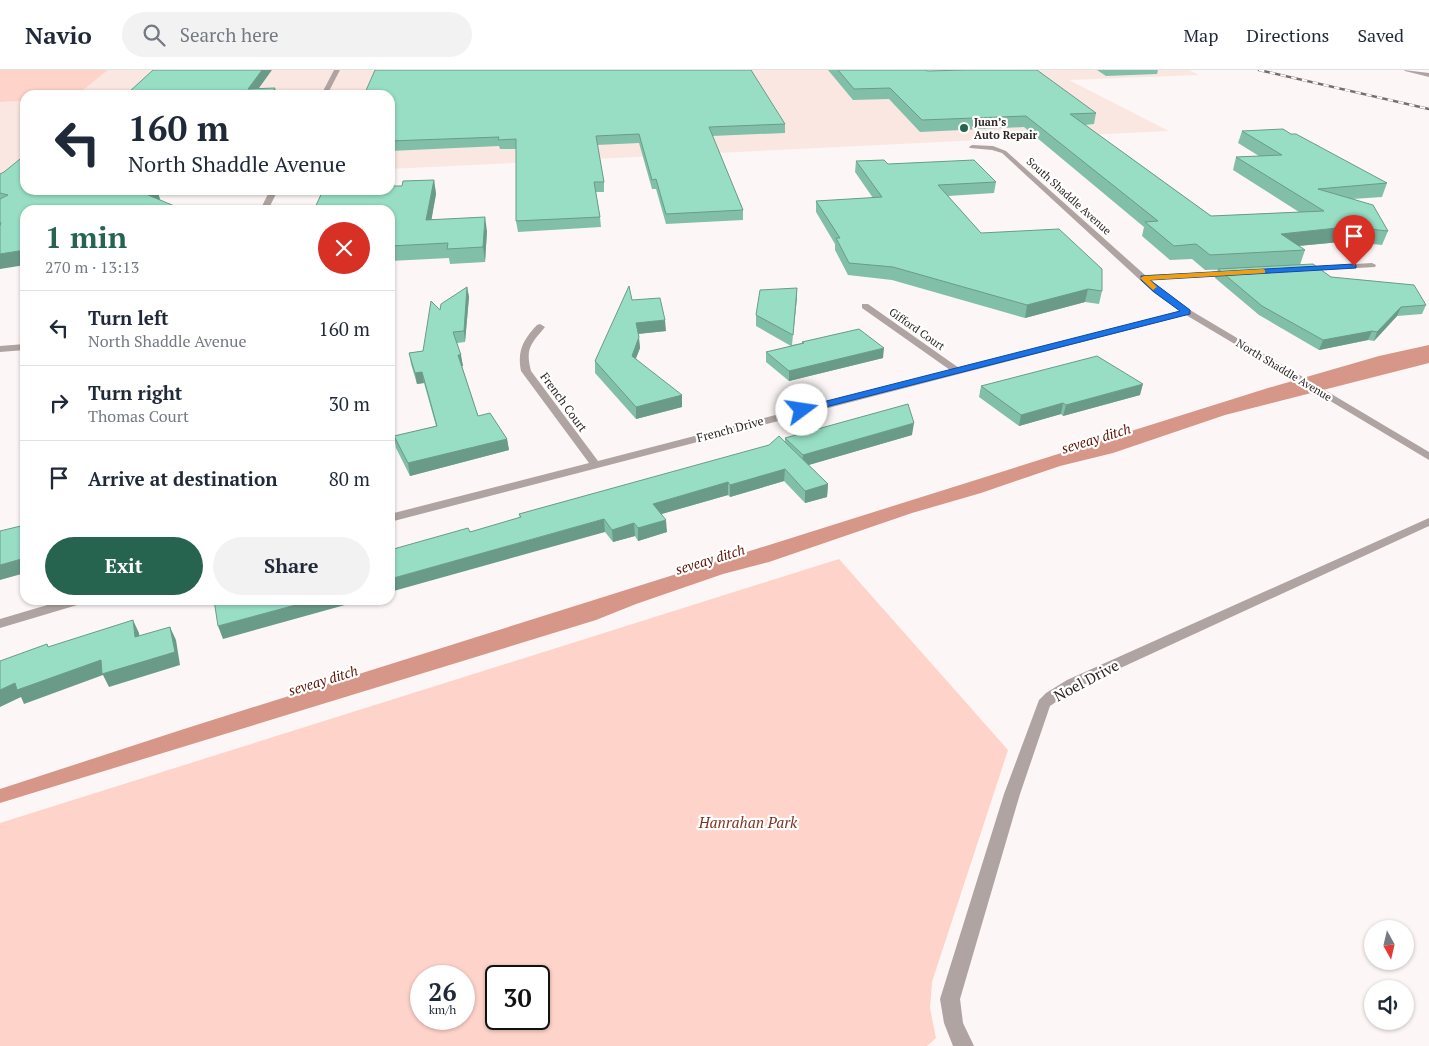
<!DOCTYPE html>
<meta charset="utf-8">
<style>
body{margin:0;font-family:"PT Serif",serif;background:#f2f2f3;color:#1f2937;height:100vh;display:flex;flex-direction:column;font-size:19px;white-space:nowrap}
*{box-sizing:border-box;margin:0}
p{font-size:16px;color:#747a83}
.icon{flex:none;width:28px;height:28px;fill:none;stroke:currentColor;stroke-width:2;stroke-linecap:round;stroke-linejoin:round}
.map{position:relative;flex:1;overflow:hidden}
.details{position:absolute;left:20px;top:135px;width:375px;height:400px;display:flex;flex-direction:column;background:#fff;border-radius:15px;box-shadow:0 1px 4px #0004}
.details>*{flex:none}
.hud{position:absolute;left:20px;top:20px;width:375px;height:105px;border-radius:15px;box-shadow:0 1px 4px #0004;background:#fff;color:#1f2937;overflow:hidden}
.needle{width:32px;rotate:172deg}
.fabs{position:absolute;left:1364px;top:850px;display:grid;gap:10px}
.fabs a{display:grid;place-items:center;width:50px;height:50px;border-radius:50%;background:#fff;box-shadow:0 1px 4px #0004;font-size:25px}
.speed{position:absolute;left:410px;top:895px;display:flex;gap:10px;font-size:25px;font-weight:700;text-align:center}
.speed>*{display:grid;place-content:center;width:65px;height:65px;border-radius:50%;background:#fff;box-shadow:0 1px 4px #0004;line-height:1}
.speed small{font-size:12px;font-weight:400}
.speed .limit{border:2px solid #111;border-radius:8px;background:#fff;color:#111}
.pin{position:absolute;display:grid;place-items:center;width:42px;height:42px;color:#fff;margin:-51px -21px;border-radius:50% 50% 50% 0;rotate:-45deg;box-shadow:0 0 5px #0007}
.pin .icon{rotate:45deg}
.me{position:absolute;width:55px;margin:-28px;rotate:76deg;stroke-linejoin:round;filter:drop-shadow(0 0 4px #0008)}
.turn{display:flex;align-items:center;gap:18px;height:105px;padding:0 25px;font-size:22px}
.turn .icon{width:65px;height:65px;stroke-width:2.5}
.turn b{display:block;font-size:35px;line-height:42px}
.round{display:grid;place-items:center;flex:none;width:52px;height:52px;border-radius:26px;background:#f2f2f3}
.overview{display:flex;align-items:center;justify-content:space-between;height:85px;padding:0 25px}
h1{font-size:30px;font-weight:600;line-height:38px;color:#266450}
.button{display:flex;gap:10px;margin-top:auto;padding:10px 25px}
.button a{flex:1;height:58px;border-radius:30px;background:#266450;color:#fff;font-size:20px;font-weight:600;line-height:58px;text-align:center}
.button a+a{background:#f2f2f3;color:#1f2937}
ul{padding:0;list-style:none}
li{display:flex;align-items:center;gap:15px;height:75px;padding:0 25px;border-top:1px solid #e0e1e3}
li div{flex:1}
li b{display:block;font-size:19px}
li em{font-style:normal}
header{display:flex;align-items:center;gap:30px;box-sizing:border-box;height:70px;padding:0 25px;background:#fff;border-bottom:1px solid #e0e1e3}
header strong{font-size:24px}
nav{display:flex;gap:28px;margin-inline-start:auto;font-size:18px}
.search{width:350px;height:45px;background:#f2f2f3;display:flex;align-items:center;gap:12px;box-sizing:border-box;padding:0 18px;border-radius:28px;color:#747a83;font-size:19px}
.map>svg:first-child{display:block}
</style>
<header>
<strong>Navio</strong>
<div class="search"><svg class="icon" aria-label="search" viewBox="0 0 24 24"><circle cx="10" cy="10" r="6"/><path d="M15 15l6 6"/></svg>Search here</div>
<nav><a>Map</a><a>Directions</a><a>Saved</a></nav>
</header>
<div class="map">
<svg width="1429" height="976" viewBox="0 0 1429 976">
<rect width="100%" height="100%" fill="#fcf7f6"/>
<g fill="#fbe7e2">
<polygon points="108,0 1189,0 1199,5 1069,10 1169,61 390,99 390,25 77,25"/>
<polygon points="25,31 25,108 0,109 0,32"/>
</g>
<g fill="#fed3ca" fill-rule="evenodd">
<polygon points="0,0 108,0 77,25 25,25 25,31 0,32"/>
<path d="M 839,489 L 1008,680 L 932,912 L 930,938 L 936,968 L 927,976 L 0,976 L 0,753 ZM 464,906 L 464,949 L 421,949 L 421,906 ZM 539,906 L 539,949 L 496,949 L 496,906 Z"/>
</g>
<polygon fill="#d69688" points="1429,275 1429,293 1225,345 1113,383 1060,396 981,423 912,443 769,492 723,504 636,534 596,550 0,733 0,719 184,659 1268,318 1379,286"/>
<g fill="none" stroke-linecap="round" stroke-linejoin="round">
<g fill="#afa4a2" fill-rule="evenodd">
<polygon points="334,0 340,0 327,25 321,25"/>
<polygon points="1404,0 1429,3 1429,7 1405,1"/>
<path d="M 972,75 L 993,76 L 1006,81 L 1145,205 L 1234,201 L 1235,203 L 1231,205 L 1150,210 L 1190,240 L 1429,382 L 1429,390 L 1186,245 L 390,452 L 390,444 L 589,393 L 521,301 C 517,281 523,270 537,255 L 540,254 L 545,257 C 531,274 525,278 531,301 L 598,391 L 950,300 L 862,238 L 862,234 L 868,234 L 959,298 L 1180,241 L 1153,222 L 1002,83 L 992,80 L 970,78 L 969,77 Z"/>
<polygon points="270,120 278,120 268,140 260,140"/>
<polygon points="1372,193 1376,195 1375,197 1304,201 1300,199 1304,197"/>
<polygon points="25,274 25,280 0,282 0,276"/>
<polygon points="1429,448 1429,456 1077,618 1050,636 1020,724 960,929 963,953 974,976 953,976 944,953 940,929 1004,724 1039,630 1046,623 1067,610"/>
<polygon points="64,530 86,530 84,533 0,558 0,549"/>
</g>
<defs>
<polyline id="rail" points="1259,0 1429,39"/>
</defs>
<use href="#rail" stroke="#756e6c" stroke-width="2.5"/>
<use href="#rail" stroke="#fff" stroke-width="2" stroke-dasharray="5.5" stroke-linecap="butt"/>
</g>
<g fill="#82bfa9">
<polygon points="828,0 926,0 927,1 1096,43 1094,54 1085,55 1211,146 1299,142 1233,100 1236,87 1259,86 1238,73 1242,61 1387,113 1382,127 1352,129 1388,161 1382,175 1344,171 1341,170 1340,172 1298,176 1305,180 1300,195 1331,207 1426,235 1422,244 1397,246 1374,271 1368,270 1319,280 1259,245 1215,208 1218,199 1232,199 1205,200 1192,189 1170,190 1142,166 1144,157 1024,57 920,62 889,29 853,30"/>
<polygon points="1097,0 1158,0 1157,4 1106,6"/>
<polygon points="390,25 785,54 785,63 712,66 743,140 743,150 666,154 656,119 652,119 639,73 597,75 604,112 604,122 596,122 600,147 601,157 518,162 516,151 516,79 500,79 499,76 390,81"/>
<polygon points="856,91 888,94 996,112 994,123 948,126 981,163 1102,221 1099,234 1085,232 1025,248 892,210 848,205 835,180 835,174 816,142 816,131 873,128 855,102"/>
<polygon points="0,104 157,120 160,130 0,199"/>
<polygon points="434,110 436,124 431,149 487,161 485,192 450,194 449,188 390,191 390,140 402,116"/>
<polygon points="467,217 469,227 465,272 457,273 463,296 462,296 478,346 507,369 509,380 410,406 396,378 394,366 436,356 424,313 417,314 411,294 409,283 423,281 440,240"/>
<polygon points="797,218 792,275 802,273 802,272 883,288 789,311 766,292 766,282 791,276 756,256 756,245"/>
<polygon points="632,230 666,261 638,264 640,278 636,289 682,337 636,349 595,303 595,291"/>
<polygon points="981,316 1140,325 1063,346 1061,344 1019,356 979,327"/>
<polygon points="912,365 808,395 828,414 827,427 805,433 784,411 730,427 728,425 662,444 667,462 638,471 635,466 613,472 605,462 470,462 520,448 519,444 785,372 785,368"/>
</g>
<g fill="#6a9b89">
<polygon points="262,0 272,0 254,25 248,19"/>
<polygon points="275,18 277,25 271,25"/>
<polygon points="434,110 436,124 429,164 426,150"/>
<polygon points="152,120 157,120 161,132 141,122"/>
<polygon points="485,147 487,161 485,192 483,177"/>
<polygon points="1346,157 1340,172 1276,178 1281,164"/>
<polygon points="25,180 25,195 0,199 0,184"/>
<polygon points="467,217 469,227 465,272 464,261"/>
<polygon points="797,218 797,228 792,276 793,265"/>
<polygon points="1088,219 1085,232 1025,248 1027,235"/>
<polygon points="1401,237 1397,246 1374,271 1377,262"/>
<polygon points="665,250 666,261 637,264 636,253"/>
<polygon points="1372,261 1368,270 1319,280 1323,270"/>
<polygon points="639,267 640,278 632,297 632,286"/>
<polygon points="884,278 883,288 789,311 789,301"/>
<polygon points="458,285 461,285 463,296 460,296"/>
<polygon points="422,302 424,313 417,314 415,303"/>
<polygon points="1143,314 1140,325 1063,346 1066,335"/>
<polygon points="682,325 682,337 636,349 636,337"/>
<polygon points="1063,333 1061,344 1019,356 1021,345"/>
<polygon points="914,353 912,365 802,397 803,385"/>
<polygon points="507,369 509,380 410,406 408,393"/>
<polygon points="785,399 784,411 730,427 730,415"/>
<polygon points="728,412 728,425 654,446 653,434"/>
<polygon points="828,414 827,427 805,433 805,421"/>
<polygon points="604,449 605,462 390,522 390,509"/>
<polygon points="666,450 667,462 638,471 638,458"/>
<polygon points="634,453 635,466 613,472 612,460"/>
<polygon points="25,488 25,503 0,510 0,495"/>
<polygon points="314,530 363,530 223,569 218,556"/>
<polygon points="133,550 139,563 141,580 135,567"/>
<polygon points="170,557 176,570 180,595 109,617 103,605 24,634 21,627 0,637 0,620 15,613"/>
</g>
<g fill="#97dec4" stroke="#6a9b89">
<polygon points="153,0 262,0 248,19 275,18 271,25 64,25 65,24 129,22"/>
<polygon points="375,0 751,0 785,54 709,57 743,140 666,144 656,109 652,110 639,64 596,66 604,112 594,112 600,147 516,151 516,69 498,70 499,67 390,71 390,25 364,25"/>
<polygon points="838,0 926,0 927,1 966,0 1037,0 1096,43 1070,44 1211,146 1324,141 1236,87 1282,85 1242,61 1283,59 1291,64 1296,64 1387,113 1318,119 1373,135 1388,161 1349,157 1345,155 1346,157 1281,164 1305,180 1210,185 1196,174 1174,176 1145,152 1158,151 1026,46 922,50 890,18 854,19"/>
<polygon points="25,85 25,120 152,120 141,122 184,140 25,140 25,180 0,184 0,156 1,153 0,152 0,129 8,125 0,123 0,104 4,102"/>
<polygon points="884,90 888,94 974,90 996,112 938,115 981,163 1059,159 1102,199 1102,221 1088,219 1027,235 893,197 849,193 836,168 840,168 816,131 882,127 856,91"/>
<polygon points="434,110 426,150 485,147 483,177 447,179 448,173 390,176 390,140 314,140 323,120 390,120 390,116 402,116 403,111"/>
<polygon points="1313,194 1331,207 1414,215 1426,235 1401,237 1377,262 1372,261 1323,270 1262,236 1218,199"/>
<polygon points="629,216 632,230 660,228 665,250 636,253 639,267 632,286 682,325 636,337 595,291"/>
<polygon points="467,217 464,261 453,262 461,285 458,285 478,346 490,343 507,369 408,393 394,366 437,356 422,302 415,303 409,283 423,281 431,231 440,240 441,234"/>
<polygon points="797,218 793,265 756,245 760,220"/>
<polygon points="859,259 884,278 789,301 766,282 804,273 802,272"/>
<polygon points="1097,286 1143,314 1066,335 1063,333 1021,345 981,316"/>
<polygon points="908,334 914,353 803,385 785,368"/>
<polygon points="779,366 828,414 805,421 785,399 730,415 728,412 653,434 666,450 638,458 634,453 612,460 604,449 390,509 390,480 468,458 470,462 521,447 519,444 769,375"/>
<polygon points="25,455 25,488 0,495 0,461"/>
<polygon points="214,530 314,530 218,556"/>
<polygon points="133,550 135,567 170,557 175,582 102,604 101,590 17,620 15,613 0,620 0,591 47,574 48,577"/>
</g>
<polygon fill="#1a73e8" stroke="#114b97" points="1354,194 1356,195 1356,198 1150,210 1190,240 1190,244 802,343 798,340 799,338 1180,241 1154,222 1141,210 1141,206"/>
<polygon fill="#f59e0b" points="1263,199 1265,200 1265,203 1150,210 1157,217 1153,220 1140,208 1144,206"/>
<circle fill="#266450" stroke="#fff" stroke-width="2" cx="964" cy="58" r="5"/>
<g text-anchor="middle" dominant-baseline="central" stroke-width="4.5" stroke-linejoin="round" paint-order="stroke">
<g font-size="11" font-weight="bold" fill="#2e2523" stroke="#fff" text-anchor="start">
<text x="974" y="52">Juan’s<tspan x="974" dy="13">Auto Repair</tspan></text>
</g>
<g font-size="11" fill="#2e2523" stroke="#fff">
<text transform="translate(1069 126) rotate(42)">South Shaddle Avenue</text>
<text transform="translate(917 259) rotate(35)">Gifford Court</text>
<text transform="translate(1284 300) rotate(31)">North Shaddle Avenue</text>
</g>
<g font-size="12" fill="#2e2523" stroke="#fff">
<text transform="translate(564 332) rotate(54)">French Court</text>
<text transform="translate(730 359) rotate(-15)">French Drive</text>
</g>
<g font-size="14" font-style="italic" fill="#5f1306" stroke="#fff">
<text transform="translate(1096 368) rotate(-17)">seveay ditch</text>
<text transform="translate(710 489) rotate(-17)">seveay ditch</text>
<text transform="translate(323 610) rotate(-17)">seveay ditch</text>
</g>
<g font-size="15" fill="#2e2523" stroke="#fff">
<text transform="translate(1086 610) rotate(-28)">Noel Drive</text>
</g>
<g font-size="15" font-style="italic" fill="#813425" stroke="#fff">
<text x="748" y="752">Hanrahan Park</text>
</g>
</g>
</svg>
<div class="fabs">
<a><svg class="needle" viewBox="-14 -14 28 28"><path d="M0-13l5 13h-10z" fill="#e53935"/><path d="M0 13l5-13h-10z" fill="#747a83"/></svg></a>
<a><svg class="icon" aria-label="sound" viewBox="0 0 24 24"><path d="M4 9h4l5-4v14l-5-4H4zM17 9q2 3 0 6"/></svg></a>
</div>
<div class="speed"><div>26<small>km/h</small></div><div class="limit">30</div></div>
<div class="pin" style="left:1354px;top:196px;background:#d93025"><svg class="icon" aria-label="arrive" viewBox="0 0 24 24"><path d="M6 21V4h12l-3 4 3 4H6"/></svg></div>
<svg class="me" style="left:802px;top:340px" viewBox="-20 -20 40 40"><circle r="19" fill="#fff"/><path d="M0-13L10 11 0 6-10 11z" fill="#1a73e8"/></svg>
<div class="hud">
<div class="turn"><svg class="icon" aria-label="left" viewBox="0 0 24 24"><path d="M17 20v-9H6M10 6l-5 5 5 5"/></svg><div><b>160 m</b>North Shaddle Avenue</div></div>
</div>
<section class="details">
<div class="overview"><div><h1>1 min</h1><p>270 m · 13:13</p></div><a class="round" style="background:#d93025;color:#fff"><svg class="icon" aria-label="close" viewBox="0 0 24 24"><path d="M6 6l12 12M18 6L6 18"/></svg></a></div>
<ul>
<li><svg class="icon" aria-label="left" viewBox="0 0 24 24"><path d="M17 20v-9H6M10 6l-5 5 5 5"/></svg><div><b>Turn left</b><p>North Shaddle Avenue</p></div><em>160 m</em></li>
<li><svg class="icon" aria-label="right" viewBox="0 0 24 24"><path d="M7 20v-9h11M14 6l5 5-5 5"/></svg><div><b>Turn right</b><p>Thomas Court</p></div><em>30 m</em></li>
<li><svg class="icon" aria-label="arrive" viewBox="0 0 24 24"><path d="M6 21V4h12l-3 4 3 4H6"/></svg><div><b>Arrive at destination</b></div><em>80 m</em></li>
</ul>
<div class="button"><a>Exit</a><a>Share</a></div>
</section>
</div>
